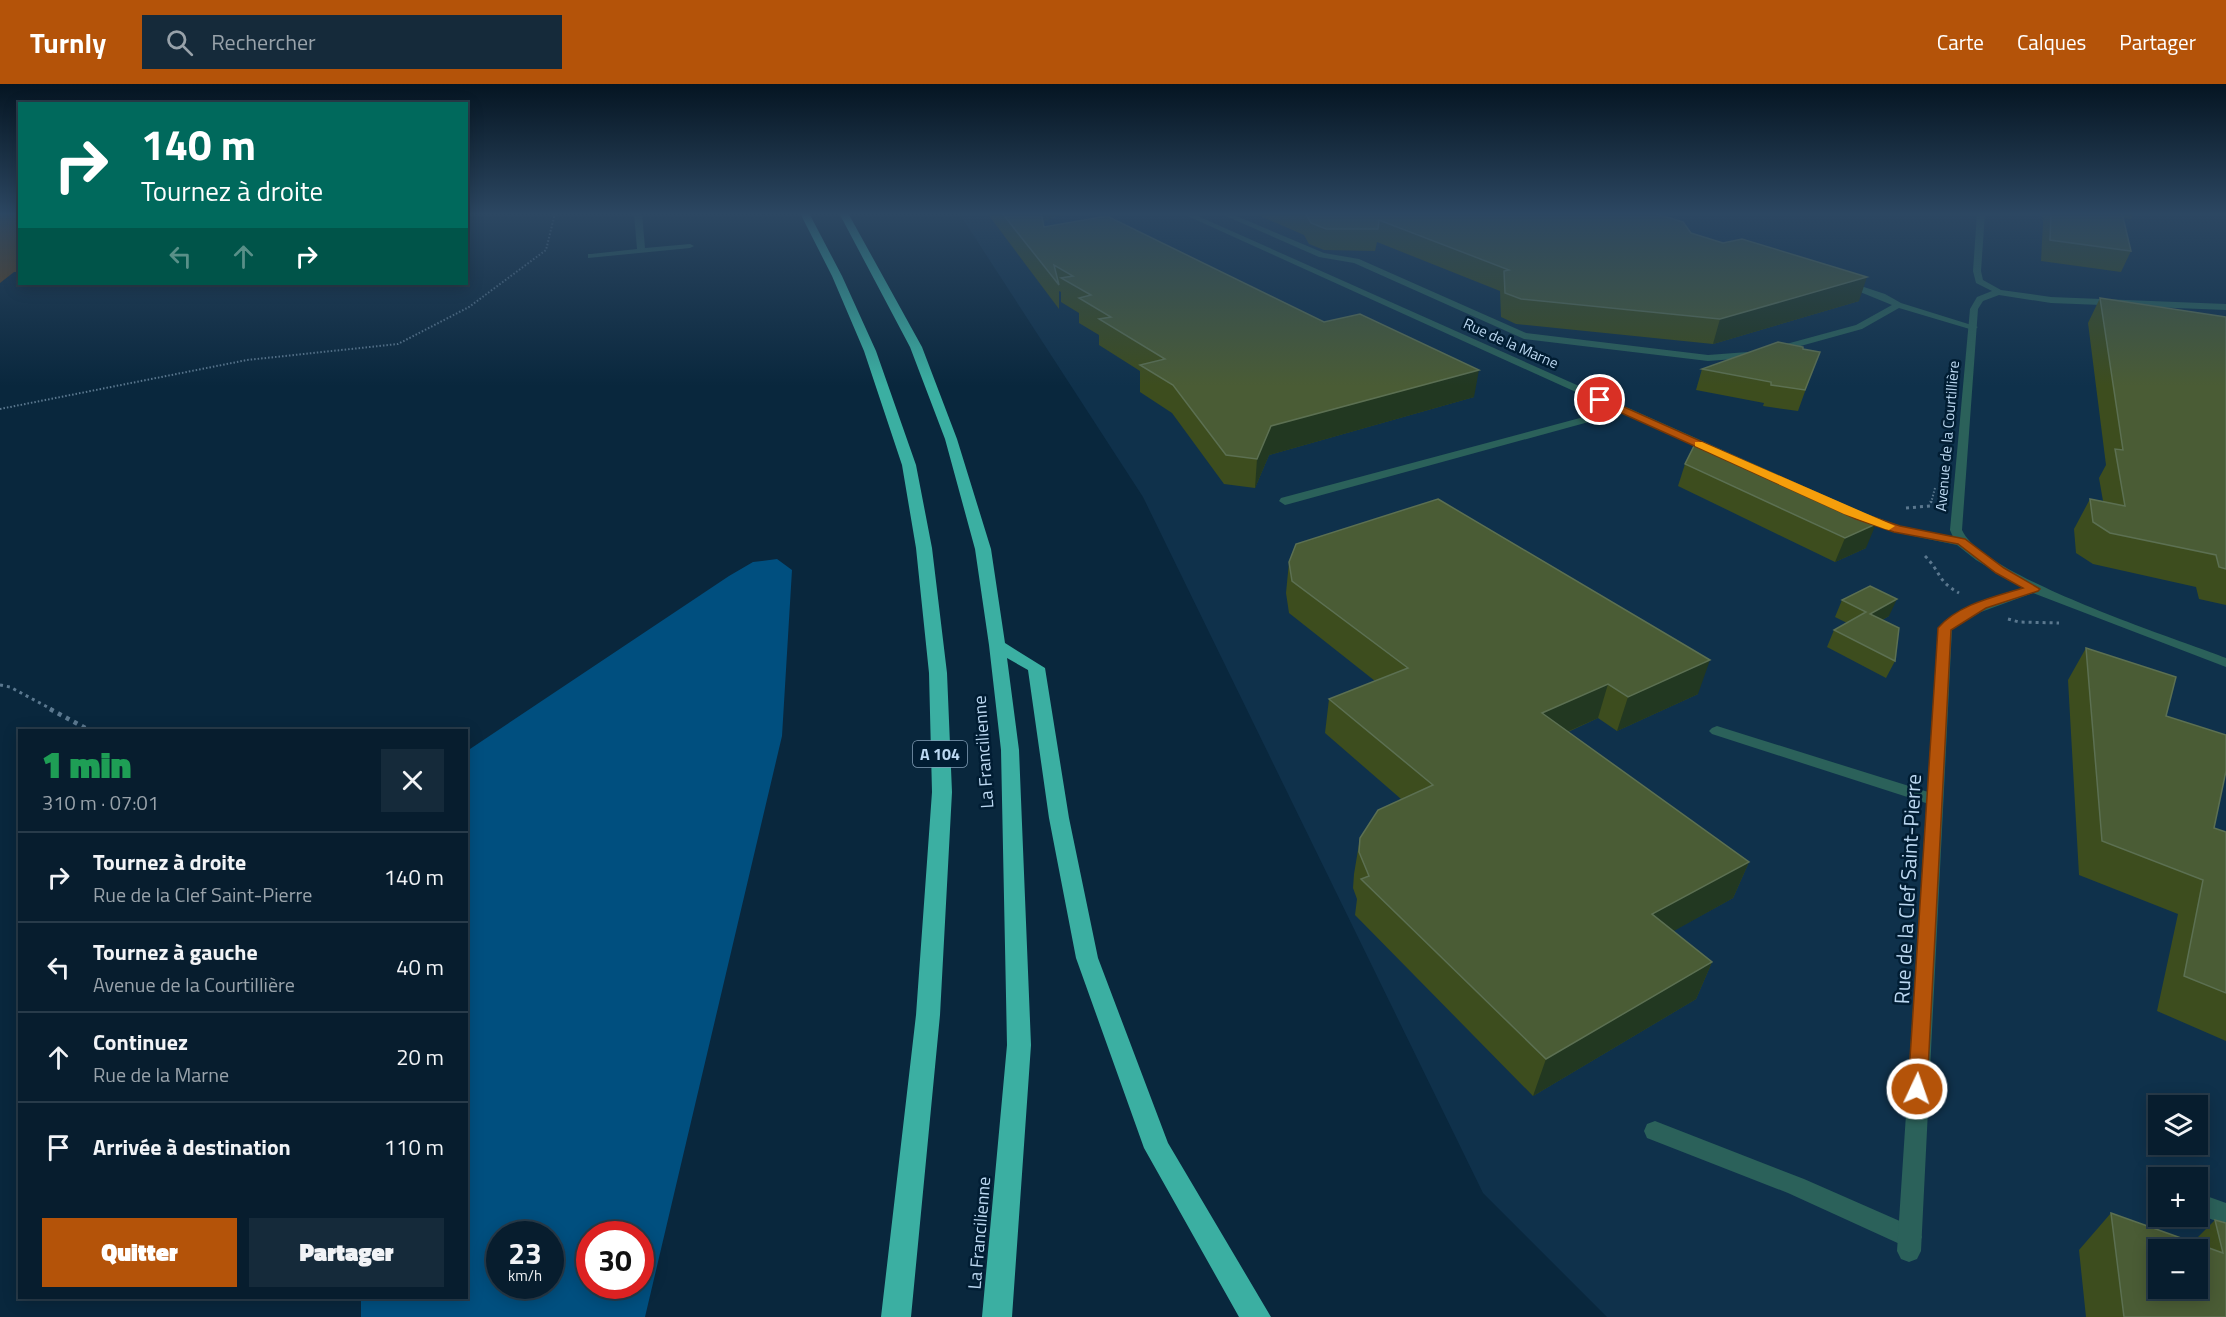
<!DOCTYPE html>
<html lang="fr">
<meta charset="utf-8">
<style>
body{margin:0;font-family:"Titillium Web",sans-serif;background:#152a3a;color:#f1f3f6;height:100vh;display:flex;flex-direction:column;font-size:22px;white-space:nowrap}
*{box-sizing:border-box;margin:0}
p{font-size:20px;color:#98a2aa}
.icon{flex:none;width:33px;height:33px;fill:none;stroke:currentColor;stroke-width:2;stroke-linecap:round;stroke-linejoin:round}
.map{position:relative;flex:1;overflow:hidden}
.details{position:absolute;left:18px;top:645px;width:450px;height:570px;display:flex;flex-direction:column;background:#071d2e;border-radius:0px;box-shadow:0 3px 15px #0003,0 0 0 2px #283b4a}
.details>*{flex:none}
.guide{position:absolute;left:18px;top:18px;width:450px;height:183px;border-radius:0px;box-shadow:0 3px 15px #0003,0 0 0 2px #283b4a;background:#00695c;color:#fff;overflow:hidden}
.buttons{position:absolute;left:2148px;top:1011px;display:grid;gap:12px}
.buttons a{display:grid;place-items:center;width:60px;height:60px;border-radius:0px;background:#071d2e;box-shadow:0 3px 15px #0003,0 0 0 2px #283b4a;font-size:30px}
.speed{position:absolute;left:486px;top:1137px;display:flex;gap:12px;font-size:30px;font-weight:700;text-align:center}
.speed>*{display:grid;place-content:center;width:78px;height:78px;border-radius:50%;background:#071d2e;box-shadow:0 3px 15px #0003,0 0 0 2px #283b4a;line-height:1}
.speed small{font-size:15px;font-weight:400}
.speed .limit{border:9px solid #d22;background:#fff;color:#111}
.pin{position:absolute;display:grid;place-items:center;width:51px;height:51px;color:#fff;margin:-26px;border:3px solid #fff;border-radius:50%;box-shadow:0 2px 6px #0007}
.me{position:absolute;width:66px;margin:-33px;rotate:3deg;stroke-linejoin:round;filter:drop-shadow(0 0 4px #0008)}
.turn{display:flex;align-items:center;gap:21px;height:126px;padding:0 24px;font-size:27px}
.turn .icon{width:78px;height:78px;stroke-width:2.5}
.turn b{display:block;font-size:42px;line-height:51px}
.lanes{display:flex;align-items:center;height:57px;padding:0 24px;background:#0003;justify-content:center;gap:30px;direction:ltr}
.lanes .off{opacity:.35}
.round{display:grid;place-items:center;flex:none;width:63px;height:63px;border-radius:0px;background:#152a3a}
.head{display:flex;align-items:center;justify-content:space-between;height:102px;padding:0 24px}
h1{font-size:36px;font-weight:800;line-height:45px;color:#1e9e55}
.action{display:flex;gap:12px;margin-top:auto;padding:12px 24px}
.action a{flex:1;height:69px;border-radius:0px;background:#b45309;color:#fff;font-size:24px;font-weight:800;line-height:69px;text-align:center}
.action a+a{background:#152a3a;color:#f1f3f6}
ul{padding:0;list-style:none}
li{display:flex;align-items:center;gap:18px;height:90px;padding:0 24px;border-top:2px solid #283b4a}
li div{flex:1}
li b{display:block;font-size:22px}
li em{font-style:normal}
header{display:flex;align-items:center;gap:36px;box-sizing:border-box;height:84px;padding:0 30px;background:#b45309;color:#fff}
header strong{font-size:28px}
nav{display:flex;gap:33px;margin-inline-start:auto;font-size:21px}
.search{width:420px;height:54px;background:#152a3a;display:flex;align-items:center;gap:15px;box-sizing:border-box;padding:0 21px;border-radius:0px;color:#98a2aa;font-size:22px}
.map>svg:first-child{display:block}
</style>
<header>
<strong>Turnly</strong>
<div class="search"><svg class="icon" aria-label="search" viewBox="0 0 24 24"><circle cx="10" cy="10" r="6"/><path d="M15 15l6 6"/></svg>Rechercher</div>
<nav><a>Carte</a><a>Calques</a><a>Partager</a></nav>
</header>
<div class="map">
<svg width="2226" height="1233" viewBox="0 0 2226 1233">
<rect width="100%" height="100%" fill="#09273d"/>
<path fill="#0f314b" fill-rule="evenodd" d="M 959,129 L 2226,129 L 2226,1233 L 1607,1233 L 1483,1109 L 1143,413 ZM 2158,1022 L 2198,1022 L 2198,1060 L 2158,1060 ZM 2158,1094 L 2198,1094 L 2198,1132 L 2158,1132 ZM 2158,1166 L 2198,1166 L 2198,1204 L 2158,1204 Z"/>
<polygon fill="#6a4111" points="0,129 19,129 20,188 14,188 0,199"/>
<path fill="#004f7f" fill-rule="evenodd" d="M 777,475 L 792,486 L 782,652 L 645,1233 L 361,1233 L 361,1214 L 466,1214 L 467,667 L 729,492 L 753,478 ZM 500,1150 L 550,1150 L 550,1202 L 500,1202 ZM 590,1150 L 640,1150 L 640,1202 L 590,1202 Z"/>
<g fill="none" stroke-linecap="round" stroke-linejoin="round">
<g stroke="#5b788f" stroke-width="2" stroke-dasharray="1.5 2" stroke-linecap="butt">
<polyline points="0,325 247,276 398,260 469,223 546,166 555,129"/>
<polyline points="1931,419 1935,404"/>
</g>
<g stroke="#5b788f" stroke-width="3" stroke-dasharray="3 4" stroke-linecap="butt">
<polyline points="1906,424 1930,422 1931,417"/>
<path d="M 1925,472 C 1941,488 1937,497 1959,509"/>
<polyline points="2008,535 2019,538 2059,539"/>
<polyline points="0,601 10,603 53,626"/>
</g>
<polyline stroke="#5b788f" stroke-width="4.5" stroke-dasharray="4 5" stroke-linecap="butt" points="50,625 89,646"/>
<g fill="#2b615a" fill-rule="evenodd">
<polygon points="634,129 642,129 645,164 690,160 694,162 690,164 588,174 588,170 591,170 637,165"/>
<polygon points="1219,129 1229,129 1324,169 1359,175 1526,249 1708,271 1761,267 1856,241 1892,221 1843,201 1842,199 1846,197 1885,210 1901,219 1978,243 1973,246 1899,224 1862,245 1761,273 1708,277 1524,255 1354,179 1319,173"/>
<polygon points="1621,323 1626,326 1625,328 1289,420 1285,421 1279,417 1281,414"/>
<polygon points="1717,642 1941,712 1943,716 1941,720 1929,720 1712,650 1709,647 1712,644"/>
<polygon points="1655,1037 1804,1095 1918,1145 1922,1153 1918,1161 1910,1164 1902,1161 1788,1109 1647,1054 1644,1047 1647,1040"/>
<polygon points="2198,1109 2226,1119 2226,1141 2198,1130"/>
</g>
<path fill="#2b615a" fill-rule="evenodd" d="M 1181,129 L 1191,129 L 1864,429 L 1901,442 L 1953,453 L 1950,446 L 1970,225 L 1977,213 L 1992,207 L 1976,199 L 1973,187 L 1977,129 L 1985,129 L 1981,187 L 1983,196 L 2001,206 L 2051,213 L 2226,220 L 2226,226 L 2051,219 L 1999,211 L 1983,217 L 1978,225 L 1962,446 C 1982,492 2174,554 2226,574 L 2226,583 L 2033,509 L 1981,528 L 1952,545 L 1921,1167 L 1917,1175 L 1909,1178 L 1901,1175 L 1897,1167 L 1938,544 C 1957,521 1995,512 2023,504 L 1976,476 L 1957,461 L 1894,448 L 1856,435 Z"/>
<g fill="#3bafa2" fill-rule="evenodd">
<polygon points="800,129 809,129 842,192 876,267 916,381 932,464 947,589 952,708 940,931 911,1233 881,1233 916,931 932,708 929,589 916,464 902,381 864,267 832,192"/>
<polygon points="839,129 848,129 922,263 957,355 991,465 1005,559 1045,584 1069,734 1098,874 1168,1059 1271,1233 1239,1233 1144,1064 1076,874 1049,734 1028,586 1007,574 1019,666 1031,961 1012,1233 982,1233 1007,961 1001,666 989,561 975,465 945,355 910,263"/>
</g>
</g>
<g fill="#3d4d1e">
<polygon points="987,129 1067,129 1043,137 1044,143 1474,313 1269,371 1255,404 1224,400 1172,329 1140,308 1140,287 1099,261 1099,251 1079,239 1079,229 1061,218 1061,208 1059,207 1059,225"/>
<polygon points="1253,129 1654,129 1691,149 1859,217 1713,260 1516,240 1501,233 1500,207 1377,158 1375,167 1324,166 1309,160 1304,151"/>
<polygon points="2042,129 2133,129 2131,135 2123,134 2131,167 2121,188 2041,177 2043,139"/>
<polygon points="2100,214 2226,233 2226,521 2199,515 2196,503 2093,480 2076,469 2074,445 2090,415 2103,417 2099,394 2106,381 2088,239"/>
<polygon points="1803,265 1812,288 1798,327 1763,322 1764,319 1696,306 1702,285"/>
<polygon points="1685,380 1866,464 1835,478 1678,402"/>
<polygon points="1289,478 1698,610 1617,647 1598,634 1568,648 1749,778 1733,814 1673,847 1712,878 1696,915 1533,1012 1355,831 1357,815 1353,804 1354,790 1360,754 1401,715 1325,649 1329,615 1375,597 1289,529 1286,509"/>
<polygon points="1842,516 1889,532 1882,536 1895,577 1886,594 1827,563 1834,546 1847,539 1835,533"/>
<polygon points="2086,564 2166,632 2214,744 2226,748 2226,957 2157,927 2178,830 2079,791 2068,596"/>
<polygon points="2111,1129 2193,1158 2215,1136 2226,1139 2226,1233 2086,1233 2079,1166"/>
</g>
<g fill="#223821">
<polygon points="1038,129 1067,129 1038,138"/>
<polygon points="1867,193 1859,217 1713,260 1720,235"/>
<polygon points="1479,286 1474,313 1269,371 1255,404 1257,375 1271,342"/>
<polygon points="1876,440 1866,464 1835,478 1845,454"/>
<polygon points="1897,515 1889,532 1862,547 1870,530"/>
<polygon points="1710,576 1698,610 1617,647 1628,613"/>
<polygon points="1608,600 1598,634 1533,663 1542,629"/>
<polygon points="1749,778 1733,814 1638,867 1652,830"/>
<polygon points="1712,878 1696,915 1533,1012 1546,975"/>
</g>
<g fill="#4a5c35" stroke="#5c7052" stroke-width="1.5" fill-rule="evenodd">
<polygon points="1002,129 1041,129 1044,143 1107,132 1324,238 1360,230 1479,286 1271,342 1257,375 1226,371 1173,301 1140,281 1165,275 1099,235 1111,233 1079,214 1091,211 1061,194 1073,192 1054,181 1059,201"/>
<polygon points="1305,129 1654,129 1683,138 1691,149 1723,159 1742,155 1867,193 1720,235 1521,215 1505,209 1504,187 1509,186 1379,136 1378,145 1326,145 1311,139"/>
<polygon points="2051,129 2122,129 2131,167 2050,156"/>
<polygon points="2100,214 2226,233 2226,485 2219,483 2216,471 2110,449 2093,438 2090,415 2125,422 2115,365 2123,366"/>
<polygon points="1778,258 1803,263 1803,265 1820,268 1805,306 1771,301 1771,298 1702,285"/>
<polygon points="1695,360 1876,440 1845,454 1685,380"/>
<polygon points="1438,415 1710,576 1628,613 1608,600 1542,629 1749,778 1652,830 1712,878 1546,975 1361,795 1369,792 1359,768 1360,754 1378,726 1433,701 1329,615 1408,584 1292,497 1289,478 1296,460"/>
<polygon points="1870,502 1897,515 1870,530 1899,544 1895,577 1834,546 1866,528 1842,516"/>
<polygon points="2086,564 2176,593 2166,632 2226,651 2226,687 2214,744 2226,748 2226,909 2184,892 2203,796 2102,757"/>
<path d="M 2111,1129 L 2223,1169 L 2215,1136 L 2226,1139 L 2226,1233 L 2124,1233 ZM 2158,1166 L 2198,1166 L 2198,1204 L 2158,1204 Z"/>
</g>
<linearGradient id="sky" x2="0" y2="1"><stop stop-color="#051522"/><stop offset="0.43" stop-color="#2c4762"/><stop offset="1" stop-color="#2c4762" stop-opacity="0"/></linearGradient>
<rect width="2226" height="302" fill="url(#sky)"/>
<path fill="#b45309" stroke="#753606" stroke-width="1.5" d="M 1597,314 L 1604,314 L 1864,430 L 1900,442 L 1965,455 L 2004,484 L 2040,505 L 2038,507 L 1986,524 L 1951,546 L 1927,1005 L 1924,1011 L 1917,1014 L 1910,1011 L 1908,1005 L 1938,544 C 1959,520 1994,513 2023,504 L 1996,489 L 1958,460 L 1894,448 L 1856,435 L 1597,318 Z"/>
<polygon fill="#f59e0b" points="1695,358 1702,358 1895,442 1889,446 1885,445 1844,430 1695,362"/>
<g text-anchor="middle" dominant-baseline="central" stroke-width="5" stroke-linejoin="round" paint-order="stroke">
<g font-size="15" fill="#bcd8f1" stroke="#011d33">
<text transform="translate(1511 259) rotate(24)">Rue de la Marne</text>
<text transform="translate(1947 352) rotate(-85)">Avenue de la Courtillière</text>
</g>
<rect fill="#011d33" stroke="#84a0b8" stroke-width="1.5" x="913" y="657" width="54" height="26" rx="4.5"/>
<g font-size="16" font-weight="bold" fill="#bcd8f1">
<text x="940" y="670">A 104</text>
</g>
<g font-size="18" fill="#bcd8f1" stroke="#011d33">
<text transform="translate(983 668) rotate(-94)">La Francilienne</text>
<text transform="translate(979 1149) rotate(-85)">La Francilienne</text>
</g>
<g font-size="21" fill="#bcd8f1" stroke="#011d33">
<text transform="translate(1907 805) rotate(-87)">Rue de la Clef Saint-Pierre</text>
</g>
</g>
</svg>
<div class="buttons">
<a><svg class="icon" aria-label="layers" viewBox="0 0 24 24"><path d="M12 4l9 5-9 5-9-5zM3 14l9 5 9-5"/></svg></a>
<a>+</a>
<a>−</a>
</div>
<div class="speed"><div>23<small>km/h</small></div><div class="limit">30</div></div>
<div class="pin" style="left:1600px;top:316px;background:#d93025"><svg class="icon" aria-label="arrive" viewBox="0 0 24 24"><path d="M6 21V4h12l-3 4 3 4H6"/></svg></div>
<svg class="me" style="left:1917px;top:1005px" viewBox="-20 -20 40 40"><circle r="17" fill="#b45309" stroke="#fff" stroke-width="3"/><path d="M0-11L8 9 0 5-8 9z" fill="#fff"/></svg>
<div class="guide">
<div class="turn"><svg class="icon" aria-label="right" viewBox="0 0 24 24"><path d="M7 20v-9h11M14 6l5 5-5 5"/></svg><div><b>140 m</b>Tournez à droite</div></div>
<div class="lanes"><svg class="icon off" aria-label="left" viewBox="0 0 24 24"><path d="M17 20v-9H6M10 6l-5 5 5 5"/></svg><svg class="icon off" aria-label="ahead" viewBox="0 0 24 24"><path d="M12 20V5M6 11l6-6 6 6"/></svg><svg class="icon" aria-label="right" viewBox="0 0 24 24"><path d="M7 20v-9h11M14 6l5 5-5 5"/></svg></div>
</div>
<section class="details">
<div class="head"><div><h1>1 min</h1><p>310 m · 07:01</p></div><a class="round"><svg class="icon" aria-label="close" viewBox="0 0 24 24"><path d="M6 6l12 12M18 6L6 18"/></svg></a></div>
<ul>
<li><svg class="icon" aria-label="right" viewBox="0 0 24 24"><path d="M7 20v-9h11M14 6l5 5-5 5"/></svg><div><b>Tournez à droite</b><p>Rue de la Clef Saint-Pierre</p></div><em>140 m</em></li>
<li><svg class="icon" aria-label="left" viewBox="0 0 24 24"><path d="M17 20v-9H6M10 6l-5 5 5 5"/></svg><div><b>Tournez à gauche</b><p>Avenue de la Courtillière</p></div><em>40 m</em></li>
<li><svg class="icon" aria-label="ahead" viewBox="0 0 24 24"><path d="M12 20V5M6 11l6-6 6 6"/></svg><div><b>Continuez</b><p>Rue de la Marne</p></div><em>20 m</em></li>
<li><svg class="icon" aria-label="arrive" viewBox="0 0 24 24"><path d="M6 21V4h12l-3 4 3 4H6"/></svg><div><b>Arrivée à destination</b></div><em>110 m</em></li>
</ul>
<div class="action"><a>Quitter</a><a>Partager</a></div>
</section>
</div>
